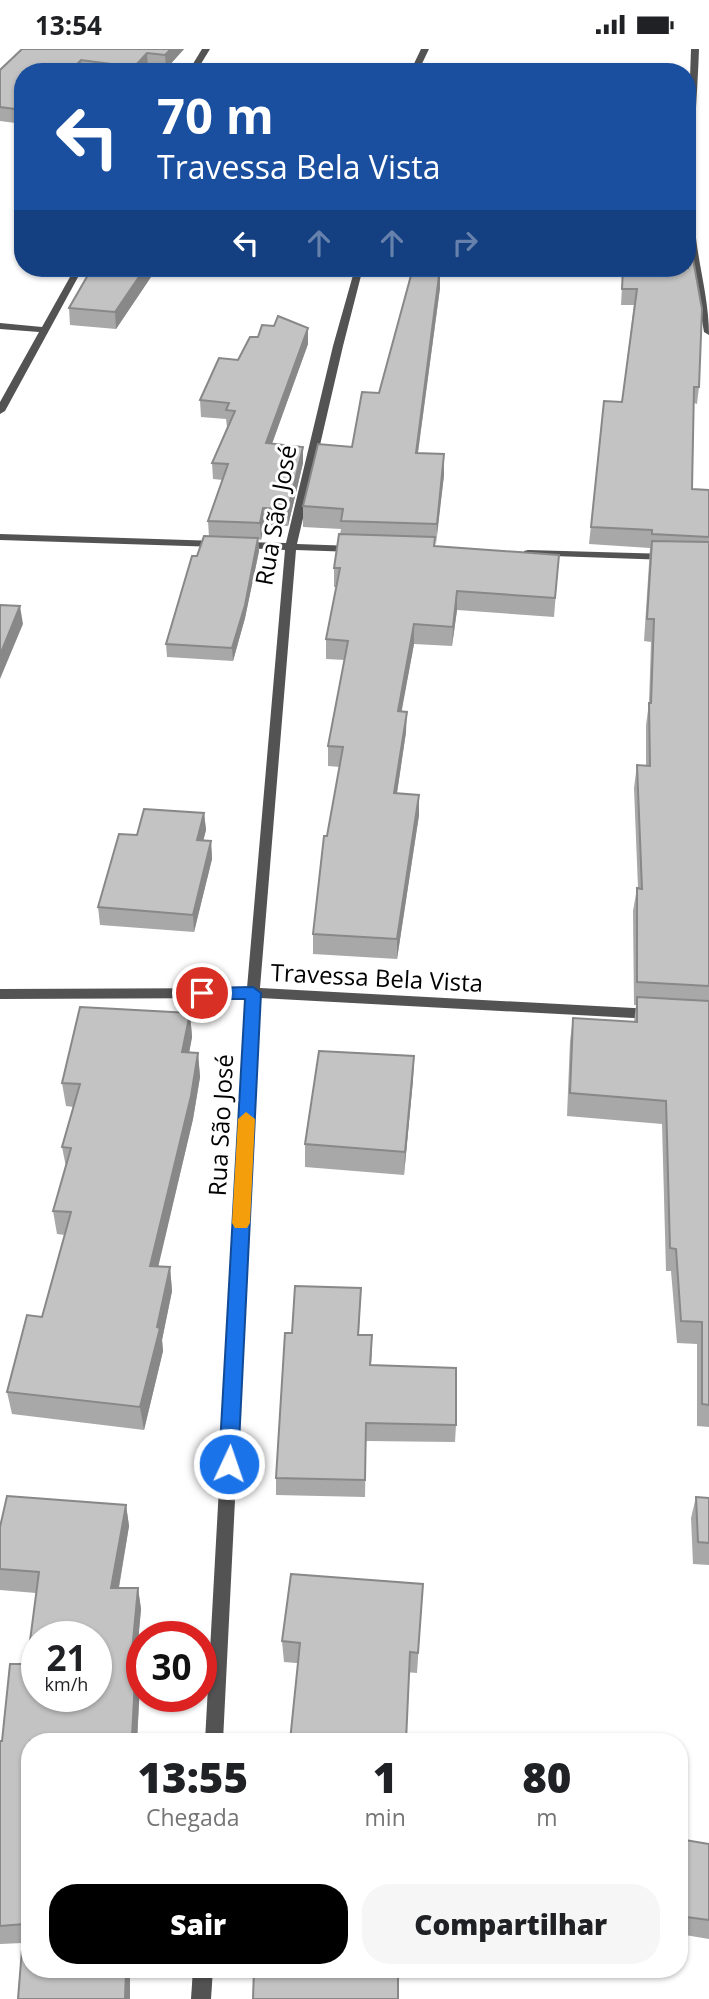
<!DOCTYPE html>
<html lang="pt">
<meta charset="utf-8">
<style>
body{margin:0;font-family:"Open Sans",sans-serif;background:#f6f6f6;color:#202124;height:100vh;display:flex;flex-direction:column;font-size:26px;white-space:nowrap}
*{box-sizing:border-box;margin:0}
p{font-size:23px;color:#757577}
.icon{flex:none;width:38px;height:38px;fill:none;stroke:currentColor;stroke-width:2;stroke-linecap:round;stroke-linejoin:round}
.map{position:relative;flex:1;overflow:hidden}
.drawer{position:absolute;left:21px;top:1684px;width:667px;height:245px;display:flex;flex-direction:column;background:#fff;border-radius:28px;box-shadow:0 2px 5px #0004}
.drawer>*{flex:none}
.hud{position:absolute;left:14px;top:14px;width:682px;height:214px;border-radius:28px;box-shadow:0 2px 5px #0004;background:#1a4fa0;color:#fff;overflow:hidden}
.speed{position:absolute;left:21px;top:1572px;display:flex;gap:14px;font-size:35px;font-weight:700;text-align:center}
.speed>*{display:grid;place-content:center;width:91px;height:91px;border-radius:50%;background:#fff;box-shadow:0 2px 5px #0004;line-height:1}
.speed small{font-size:18px;font-weight:400}
.speed .limit{border:10px solid #d22;background:#fff;color:#111}
.pin{position:absolute;display:grid;place-items:center;width:60px;height:60px;color:#fff;margin:-30px;border:4px solid #fff;border-radius:50%;box-shadow:0 2px 7px #0007}
.me{position:absolute;width:77px;margin:-38px;rotate:3deg;stroke-linejoin:round;filter:drop-shadow(0 0 5px #0008)}
.turn{display:flex;align-items:center;gap:24px;height:147px;padding:0 28px;font-size:32px}
.turn .icon{width:91px;height:91px;stroke-width:2.5}
.turn b{display:block;font-size:49px;line-height:60px}
.lanes{display:flex;align-items:center;height:66px;padding:0 28px;background:#0003;justify-content:center;gap:35px;direction:ltr}
.lanes .off{opacity:.35}
.eta{display:flex;justify-content:space-evenly;align-items:center;height:119px;text-align:center}
.eta b{font-size:42px;font-weight:800;line-height:49px}
.button{display:flex;gap:14px;margin-top:auto;padding:14px 28px}
.button a{flex:1;height:80px;border-radius:28px;background:#000;color:#fff;font-size:28px;font-weight:800;line-height:80px;text-align:center}
.button a+a{background:#f6f6f6;color:#202124}
.status{display:flex;justify-content:space-between;align-items:center;height:49px;padding:0 35px;background:#fff;direction:ltr}
.status svg{height:19px;fill:currentColor}
.map>svg:first-child{display:block}
</style>
<div class="status"><b>13:54</b><svg viewBox="0 0 49 12"><path d="M0 12V9h3v3zM5 12V6h3v6zM10 12V3h3v9zM15 12V0h3v12zM26 1h20v11H26zM47 4h2v5h-2z"/></svg></div>
<div class="map">
<svg width="709" height="1950" viewBox="0 0 709 1950">
<rect width="100%" height="100%" fill="#fff"/>
<g fill="none" stroke-linecap="round" stroke-linejoin="round">
<g fill="#535353" fill-rule="evenodd">
<polygon points="202,0 210,0 196,23 188,23"/>
<polygon points="421,0 429,0 418,23 410,23"/>
<path d="M 691,0 L 699,0 C 697,62 689,127 696,189 C 700,222 709,253 709,286 L 704,283 L 688,190 L 688,87 Z"/>
<polygon points="75,219 83,219 5,362 0,365 0,353 39,283 0,280 0,274 42,278"/>
<polygon points="355,219 363,219 343,297 297,495 354,497 359,500 354,503 296,501 260,939 652,960 659,965 652,970 260,949 223,1692 205,1692 246,949 0,950 0,940 247,939 285,501 242,499 237,496 242,493 286,494 333,297"/>
<polygon points="0,485 218,492 223,495 218,498 0,491"/>
<polygon points="528,501 669,505 674,508 669,511 524,506 524,502"/>
<polygon points="193,1920 213,1920 211,1950 191,1950"/>
</g>
</g>
<g fill="#a8a8a8">
<polygon points="22,0 184,0 166,20 148,18 144,23 23,23 23,75 0,72 0,21"/>
<polygon points="92,219 157,219 116,280 70,276 69,259"/>
<polygon points="440,219 440,239 418,404 444,426 435,497 559,506 554,568 457,561 452,597 414,595 401,662 406,683 397,744 419,746 419,766 397,910 313,905 313,885 327,787 340,718 328,717 328,697 345,611 326,610 326,590 337,538 334,538 334,519 341,480 303,478 303,457 352,398"/>
<polygon points="623,219 688,219 699,338 697,355 694,354 692,440 709,441 709,1378 697,1377 697,1295 677,1294 671,1222 666,1222 662,1075 567,1067 570,992 573,969 634,973 636,956 634,956 633,862 637,839 638,839 634,739 637,716 646,717 646,676 649,654 651,593 644,592 650,499 589,495 604,352 622,353 634,256 621,256"/>
<polygon points="308,279 308,295 272,395 303,398 303,414 288,477 264,476 261,491 258,490 259,502 245,569 233,612 167,608 166,595 197,507 209,488 208,472 223,431 213,430 212,414 228,378 227,378 226,370 201,368 200,351 238,311 258,288"/>
<polygon points="204,764 206,781 203,791 211,792 212,810 194,883 100,876 98,858 137,786"/>
<polygon points="190,964 192,988 189,1003 198,1004 200,1028 193,1070 158,1217 170,1218 172,1242 162,1291 163,1302 144,1381 12,1365 7,1343 42,1268 65,1186 57,1185 53,1162 66,1118 62,1098 74,1058 66,1057 62,1034"/>
<polygon points="414,1007 413,1031 404,1126 305,1118 305,1095"/>
<polygon points="361,1239 359,1286 372,1304 371,1316 456,1376 455,1393 366,1392 365,1448 276,1446 276,1429 292,1284"/>
<polygon points="696,1448 709,1449 709,1516 693,1515 691,1469"/>
<polygon points="126,1456 129,1477 119,1539 138,1539 141,1560 136,1615 140,1634 137,1692 30,1692 30,1920 130,1920 130,1950 18,1950 23,1894 0,1895 0,1692 2,1692 27,1615 36,1544 0,1541 0,1478"/>
<polygon points="423,1535 417,1624 284,1613 282,1592"/>
<polygon points="679,1790 709,1795 709,1890 679,1885"/>
</g>
<g fill="#888">
<polygon points="171,0 184,0 166,20 165,6"/>
<polygon points="147,4 148,18 144,23 134,23 134,18"/>
<polygon points="81,11 82,23 69,23"/>
<polygon points="145,219 157,219 116,280 115,263"/>
<polygon points="440,219 440,239 415,424 416,404"/>
<polygon points="308,279 308,295 266,411 266,394"/>
<polygon points="303,398 303,414 288,477 288,460"/>
<polygon points="444,405 444,426 436,496 437,475"/>
<polygon points="263,459 264,476 261,491 260,474"/>
<polygon points="258,489 259,502 245,569 233,612 232,599"/>
<polygon points="457,542 457,561 452,597 453,578"/>
<polygon points="20,557 23,575 0,630 0,606"/>
<polygon points="414,575 414,595 398,682 398,662"/>
<polygon points="407,663 406,683 394,764 394,744"/>
<polygon points="419,746 419,766 397,910 397,890"/>
<polygon points="204,764 206,781 199,809 197,791"/>
<polygon points="211,792 212,810 194,883 193,866"/>
<polygon points="190,964 192,988 185,1027 182,1003"/>
<polygon points="198,1004 200,1028 193,1070 153,1240 150,1217"/>
<polygon points="414,1007 413,1031 404,1126 405,1103"/>
<polygon points="170,1218 172,1242 162,1291 163,1302 144,1381 140,1358"/>
<polygon points="126,1456 129,1477 115,1560 111,1539"/>
<polygon points="138,1539 141,1560 136,1615 140,1634 137,1692 133,1692 132,1687 131,1613"/>
<polygon points="126,1920 130,1920 130,1950 125,1950"/>
</g>
<g fill="#c3c3c3" stroke="#888" stroke-width="2" fill-rule="evenodd">
<polygon points="22,0 171,0 165,6 147,4 134,18 81,11 69,23 23,23 23,61 0,58 0,21"/>
<polygon points="688,182 702,260 699,338 694,338 692,440 709,441 709,488 652,485 652,481 591,478 604,352 622,353 637,240 622,240 623,219 688,219"/>
<polygon points="92,219 145,219 115,263 69,259"/>
<polygon points="413,219 440,219 416,404 444,405 437,475 341,472 343,460 303,457 318,395 352,398 362,343 379,344"/>
<polygon points="278,267 308,279 266,394 303,398 288,460 263,459 260,474 208,472 228,415 212,414 235,362 226,361 229,354 200,351 219,309 238,311 250,288 258,288 262,276 274,277"/>
<polygon points="339,485 435,488 434,497 559,506 555,549 457,542 453,578 414,575 398,662 407,663 394,744 419,746 397,890 313,885 324,787 327,787 343,698 328,697 348,592 326,590 340,519 334,519"/>
<polygon points="204,487 258,489 245,556 232,599 166,595 192,507 197,507"/>
<polygon points="652,492 709,493 709,937 637,933 637,839 642,840 637,716 650,717 649,654 651,654 654,570 647,570"/>
<polygon points="0,556 20,557 0,606"/>
<polygon points="144,760 204,764 197,791 211,792 193,866 98,858 119,785 137,786"/>
<polygon points="637,948 709,952 709,1356 702,1355 702,1273 681,1272 676,1200 670,1199 666,1052 570,1044 573,969 637,973"/>
<polygon points="80,958 190,964 182,1003 198,1004 191,1047 150,1217 170,1218 157,1278 160,1279 140,1358 7,1343 27,1266 42,1268 71,1163 53,1162 71,1099 62,1098 80,1035 62,1034"/>
<polygon points="319,1002 414,1007 405,1103 305,1095"/>
<polygon points="295,1237 361,1239 358,1286 372,1286 370,1316 456,1319 456,1376 366,1374 365,1431 276,1429 285,1284 292,1284"/>
<path d="M 7,1447 L 126,1456 L 111,1539 L 138,1539 L 131,1613 L 136,1613 L 132,1687 L 114,1687 L 114,1692 L 30,1692 L 30,1920 L 126,1920 L 125,1950 L 18,1950 L 24,1875 L 0,1877 L 0,1692 L 2,1692 L 10,1615 L 27,1615 L 39,1523 L 0,1520 L 0,1478 ZM 37,1587 L 96,1587 L 96,1647 L 37,1647 Z"/>
<polygon points="696,1448 709,1449 709,1494 698,1493"/>
<polygon points="291,1525 423,1535 418,1604 410,1603 406,1692 290,1692 300,1594 282,1592"/>
<polygon points="679,1790 709,1795 709,1871 679,1867"/>
<polygon points="254,1920 398,1920 398,1950 253,1950"/>
</g>
<polygon fill="#1a73e8" stroke="#114b97" stroke-width="2" points="253,938 261,944 238,1415 235,1421 229,1423 222,1421 219,1415 245,950 202,950 194,944 202,939"/>
<polygon fill="#f59e0b" points="246,1063 255,1070 250,1174 247,1179 235,1179 232,1174 238,1070"/>
<g text-anchor="middle" dominant-baseline="central" stroke-width="6" stroke-linejoin="round" paint-order="stroke">
<g font-size="24" fill="#000" stroke="#fff">
<text transform="translate(275 466) rotate(-80)">Rua São José</text>
<text transform="translate(377 928) rotate(3)">Travessa Bela Vista</text>
<text transform="translate(220 1076) rotate(-87)">Rua São José</text>
</g>
</g>
</svg>
<div class="speed"><div>21<small>km/h</small></div><div class="limit">30</div></div>
<div class="pin" style="left:202px;top:944px;background:#d93025"><svg class="icon" aria-label="arrive" viewBox="0 0 24 24"><path d="M6 21V4h12l-3 4 3 4H6"/></svg></div>
<svg class="me" style="left:229px;top:1415px" viewBox="-20 -20 40 40"><circle r="17" fill="#1a73e8" stroke="#fff" stroke-width="3"/><path d="M0-11L8 9 0 5-8 9z" fill="#fff"/></svg>
<div class="hud">
<div class="turn"><svg class="icon" aria-label="left" viewBox="0 0 24 24"><path d="M17 20v-9H6M10 6l-5 5 5 5"/></svg><div><b>70 m</b>Travessa Bela Vista</div></div>
<div class="lanes"><svg class="icon" aria-label="left" viewBox="0 0 24 24"><path d="M17 20v-9H6M10 6l-5 5 5 5"/></svg><svg class="icon off" aria-label="ahead" viewBox="0 0 24 24"><path d="M12 20V5M6 11l6-6 6 6"/></svg><svg class="icon off" aria-label="ahead" viewBox="0 0 24 24"><path d="M12 20V5M6 11l6-6 6 6"/></svg><svg class="icon off" aria-label="right" viewBox="0 0 24 24"><path d="M7 20v-9h11M14 6l5 5-5 5"/></svg></div>
</div>
<section class="drawer">
<div class="eta">
<div><b>13:55</b><p>Chegada</p></div>
<div><b>1</b><p>min</p></div>
<div><b>80</b><p>m</p></div>
</div>
<div class="button"><a>Sair</a><a>Compartilhar</a></div>
</section>
</div>
